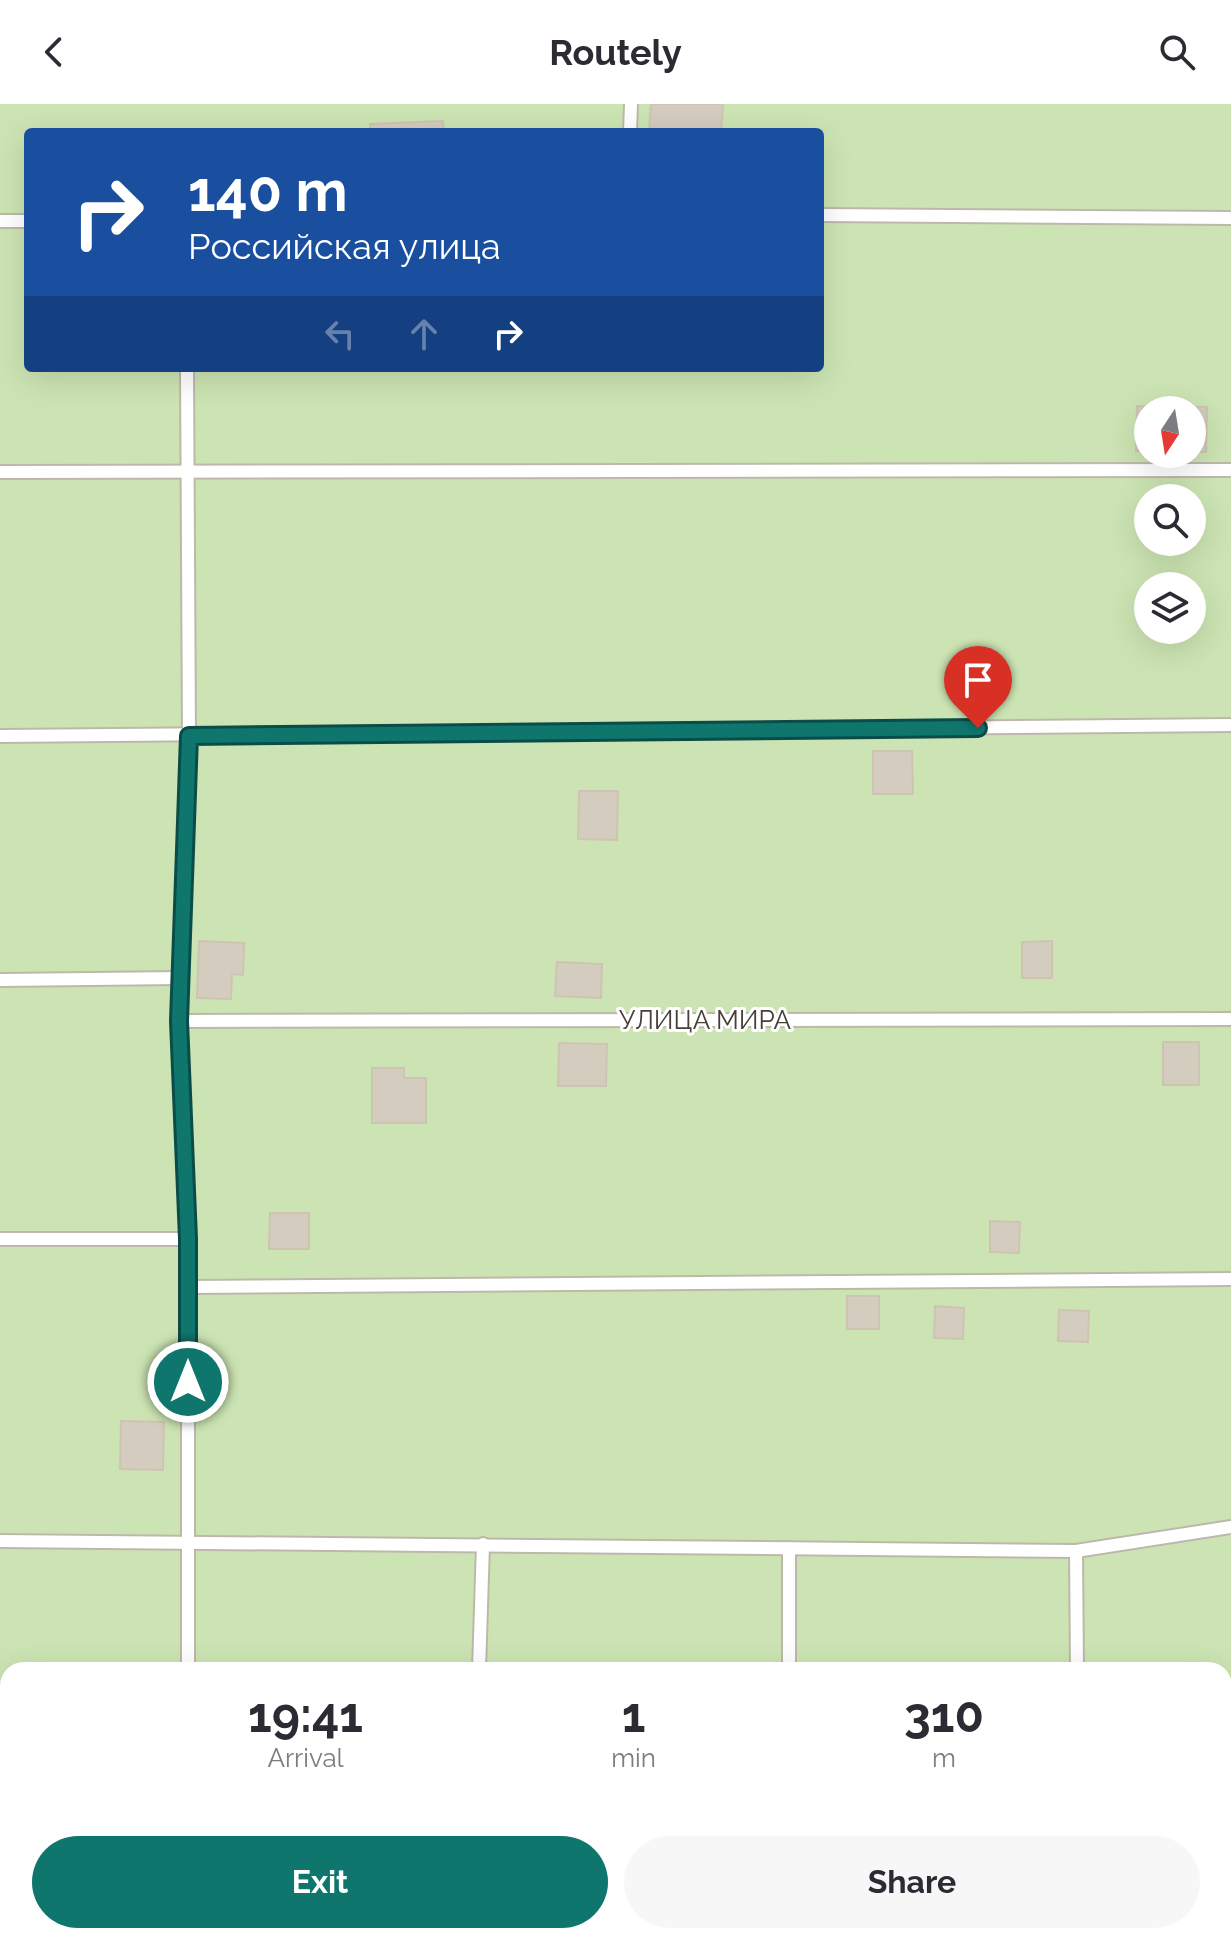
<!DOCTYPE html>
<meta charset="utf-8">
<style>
body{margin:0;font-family:Raleway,sans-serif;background:#f7f7f7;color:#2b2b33;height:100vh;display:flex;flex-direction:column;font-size:30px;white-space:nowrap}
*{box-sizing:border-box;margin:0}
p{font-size:26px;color:#7c7c81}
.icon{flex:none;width:44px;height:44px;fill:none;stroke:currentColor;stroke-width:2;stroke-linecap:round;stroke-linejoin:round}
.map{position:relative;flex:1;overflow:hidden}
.drawer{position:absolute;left:0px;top:1558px;width:1232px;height:282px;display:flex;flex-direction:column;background:#fff;border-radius:24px 24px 0 0;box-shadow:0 8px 32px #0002}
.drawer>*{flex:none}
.banner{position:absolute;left:24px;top:24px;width:800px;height:244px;border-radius:8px;box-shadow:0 8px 32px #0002;background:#1a4fa0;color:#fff;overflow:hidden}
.needle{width:52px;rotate:192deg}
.controls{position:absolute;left:1134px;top:292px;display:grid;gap:16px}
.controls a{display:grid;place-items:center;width:72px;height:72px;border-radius:50%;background:#fff;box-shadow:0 8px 32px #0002;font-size:40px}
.pin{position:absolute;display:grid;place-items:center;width:68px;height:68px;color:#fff;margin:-82px -34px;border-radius:50% 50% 50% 0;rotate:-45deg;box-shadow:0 0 8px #0007}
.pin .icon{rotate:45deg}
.me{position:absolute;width:88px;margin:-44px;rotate:0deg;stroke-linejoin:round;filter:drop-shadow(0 0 6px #0008)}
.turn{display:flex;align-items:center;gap:28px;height:168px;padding:0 32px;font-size:36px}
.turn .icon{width:104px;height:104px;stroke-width:2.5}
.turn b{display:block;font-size:56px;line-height:68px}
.lanes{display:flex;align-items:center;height:76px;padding:0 32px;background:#0003;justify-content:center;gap:40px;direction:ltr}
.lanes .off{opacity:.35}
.eta{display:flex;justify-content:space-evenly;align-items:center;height:136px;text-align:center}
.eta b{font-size:48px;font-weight:700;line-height:56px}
.primary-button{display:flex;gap:16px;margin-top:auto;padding:16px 32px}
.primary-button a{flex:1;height:92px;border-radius:48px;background:#0f766e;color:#fff;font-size:32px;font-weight:700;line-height:92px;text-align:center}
.primary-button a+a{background:#f7f7f7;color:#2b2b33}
header{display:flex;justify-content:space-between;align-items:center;height:104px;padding:0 32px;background:#fff;font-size:36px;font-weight:700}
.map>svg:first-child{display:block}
</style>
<header><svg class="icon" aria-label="back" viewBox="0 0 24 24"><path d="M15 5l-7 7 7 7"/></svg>Routely<svg class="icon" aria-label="search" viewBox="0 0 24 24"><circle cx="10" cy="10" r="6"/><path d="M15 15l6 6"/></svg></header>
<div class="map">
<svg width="1231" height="1839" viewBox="0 0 1231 1839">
<rect width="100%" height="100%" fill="#f3f0e8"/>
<path fill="#cce4b3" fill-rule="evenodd" d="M 0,0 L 1231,0 L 1231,1839 L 0,1839 ZM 28,28 L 820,28 L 820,264 L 28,264 ZM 1148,306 L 1192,306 L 1192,350 L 1148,350 ZM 1148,394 L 1192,394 L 1192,438 L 1148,438 ZM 1148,482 L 1192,482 L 1192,526 L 1148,526 ZM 8,1566 L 1224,1566 L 1224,1832 L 8,1832 Z"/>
<g fill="#d4ccbe" stroke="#cec4b2" stroke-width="2">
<polygon points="651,0 723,0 721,28 649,28"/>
<polygon points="443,17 444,28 370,28 370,20"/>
<polygon points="1137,302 1207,303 1206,348 1192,348 1192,306 1148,306 1148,347 1136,347"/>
<polygon points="873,647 912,647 913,690 873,690"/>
<polygon points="579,687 618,687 617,736 578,735"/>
<polygon points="199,837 244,839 243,871 232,870 231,895 197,894"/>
<polygon points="1052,837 1052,874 1022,874 1022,838"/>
<polygon points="557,858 602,860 601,894 555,892"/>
<rect x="1163" y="938" width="36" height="43"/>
<polygon points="559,939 607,940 606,982 558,982"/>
<polygon points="372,964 404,964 404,974 426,974 426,1019 372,1019"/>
<polygon points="270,1109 309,1109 309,1145 269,1145"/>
<polygon points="990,1117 1020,1118 1019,1149 990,1148"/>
<rect x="847" y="1192" width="32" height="33"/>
<polygon points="935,1202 964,1204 963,1235 934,1234"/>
<polygon points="1059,1206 1089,1207 1088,1238 1058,1237"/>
<polygon points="121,1317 164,1318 163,1366 120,1365"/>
<polygon points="1224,1642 1231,1642 1231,1678 1224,1677"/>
<polygon points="392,1832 450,1832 449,1839 392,1839"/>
</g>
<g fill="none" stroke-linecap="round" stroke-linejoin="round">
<defs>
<g id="lane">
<polyline points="630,28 631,0"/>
<polyline points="820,111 1231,114"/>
<polyline points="0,117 28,117"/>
<polyline points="187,264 189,632 179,917 188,1135 188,1566"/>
<polyline points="0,368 1231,366"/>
<polyline points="0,632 1231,621"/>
<polyline points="0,876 181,874"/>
<polyline points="179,917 1231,915"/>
<polyline points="0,1135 188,1135"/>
<polyline points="188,1183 1231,1175"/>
<polyline points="0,1437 1076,1447 1231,1423"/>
<polyline points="789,1444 789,1566"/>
<polyline points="1076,1447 1077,1566"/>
<polyline points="479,1566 483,1440"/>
<polyline points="188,1832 188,1839"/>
<polyline points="789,1832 789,1839"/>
<polyline points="1082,1832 1082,1839"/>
<polyline points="471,1839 471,1832"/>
</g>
</defs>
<use href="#lane" stroke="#beb8ab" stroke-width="16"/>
<use href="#lane" stroke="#fff" stroke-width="12"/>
</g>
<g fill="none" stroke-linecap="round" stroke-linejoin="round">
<defs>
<polyline id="route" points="188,1278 188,1135 179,917 189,632 978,624"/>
</defs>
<use href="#route" stroke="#0a4d48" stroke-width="20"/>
<use href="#route" stroke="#0f766e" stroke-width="14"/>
</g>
<g text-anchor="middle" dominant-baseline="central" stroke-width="6" stroke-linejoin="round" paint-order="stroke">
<g font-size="26" fill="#464037" stroke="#fff">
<text x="705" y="916">УЛИЦА МИРА</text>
</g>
</g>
</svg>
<div class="controls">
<a><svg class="needle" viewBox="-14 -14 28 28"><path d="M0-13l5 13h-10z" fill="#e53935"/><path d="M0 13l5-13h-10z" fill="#7c7c81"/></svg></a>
<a><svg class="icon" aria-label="search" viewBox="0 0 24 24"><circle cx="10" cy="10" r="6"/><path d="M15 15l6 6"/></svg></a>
<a><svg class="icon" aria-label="layers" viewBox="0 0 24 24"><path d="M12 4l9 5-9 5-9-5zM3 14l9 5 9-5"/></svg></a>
</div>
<div class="pin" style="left:978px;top:624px;background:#d93025"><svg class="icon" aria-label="arrive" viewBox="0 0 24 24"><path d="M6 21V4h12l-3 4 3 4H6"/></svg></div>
<svg class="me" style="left:188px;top:1278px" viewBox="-20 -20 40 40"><circle r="17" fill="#0f766e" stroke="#fff" stroke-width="3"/><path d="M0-11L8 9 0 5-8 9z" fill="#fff"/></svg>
<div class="banner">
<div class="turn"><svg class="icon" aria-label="right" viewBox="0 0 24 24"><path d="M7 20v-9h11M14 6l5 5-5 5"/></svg><div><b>140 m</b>Российская улица</div></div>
<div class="lanes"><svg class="icon off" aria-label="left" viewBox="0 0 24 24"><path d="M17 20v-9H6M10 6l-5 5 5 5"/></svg><svg class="icon off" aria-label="ahead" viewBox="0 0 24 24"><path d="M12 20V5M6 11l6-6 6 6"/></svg><svg class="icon" aria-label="right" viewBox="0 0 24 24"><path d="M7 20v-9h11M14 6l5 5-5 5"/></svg></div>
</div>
<section class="drawer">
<div class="eta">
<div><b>19:41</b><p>Arrival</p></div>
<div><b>1</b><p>min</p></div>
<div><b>310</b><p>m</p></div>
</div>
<div class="primary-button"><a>Exit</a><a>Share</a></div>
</section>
</div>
